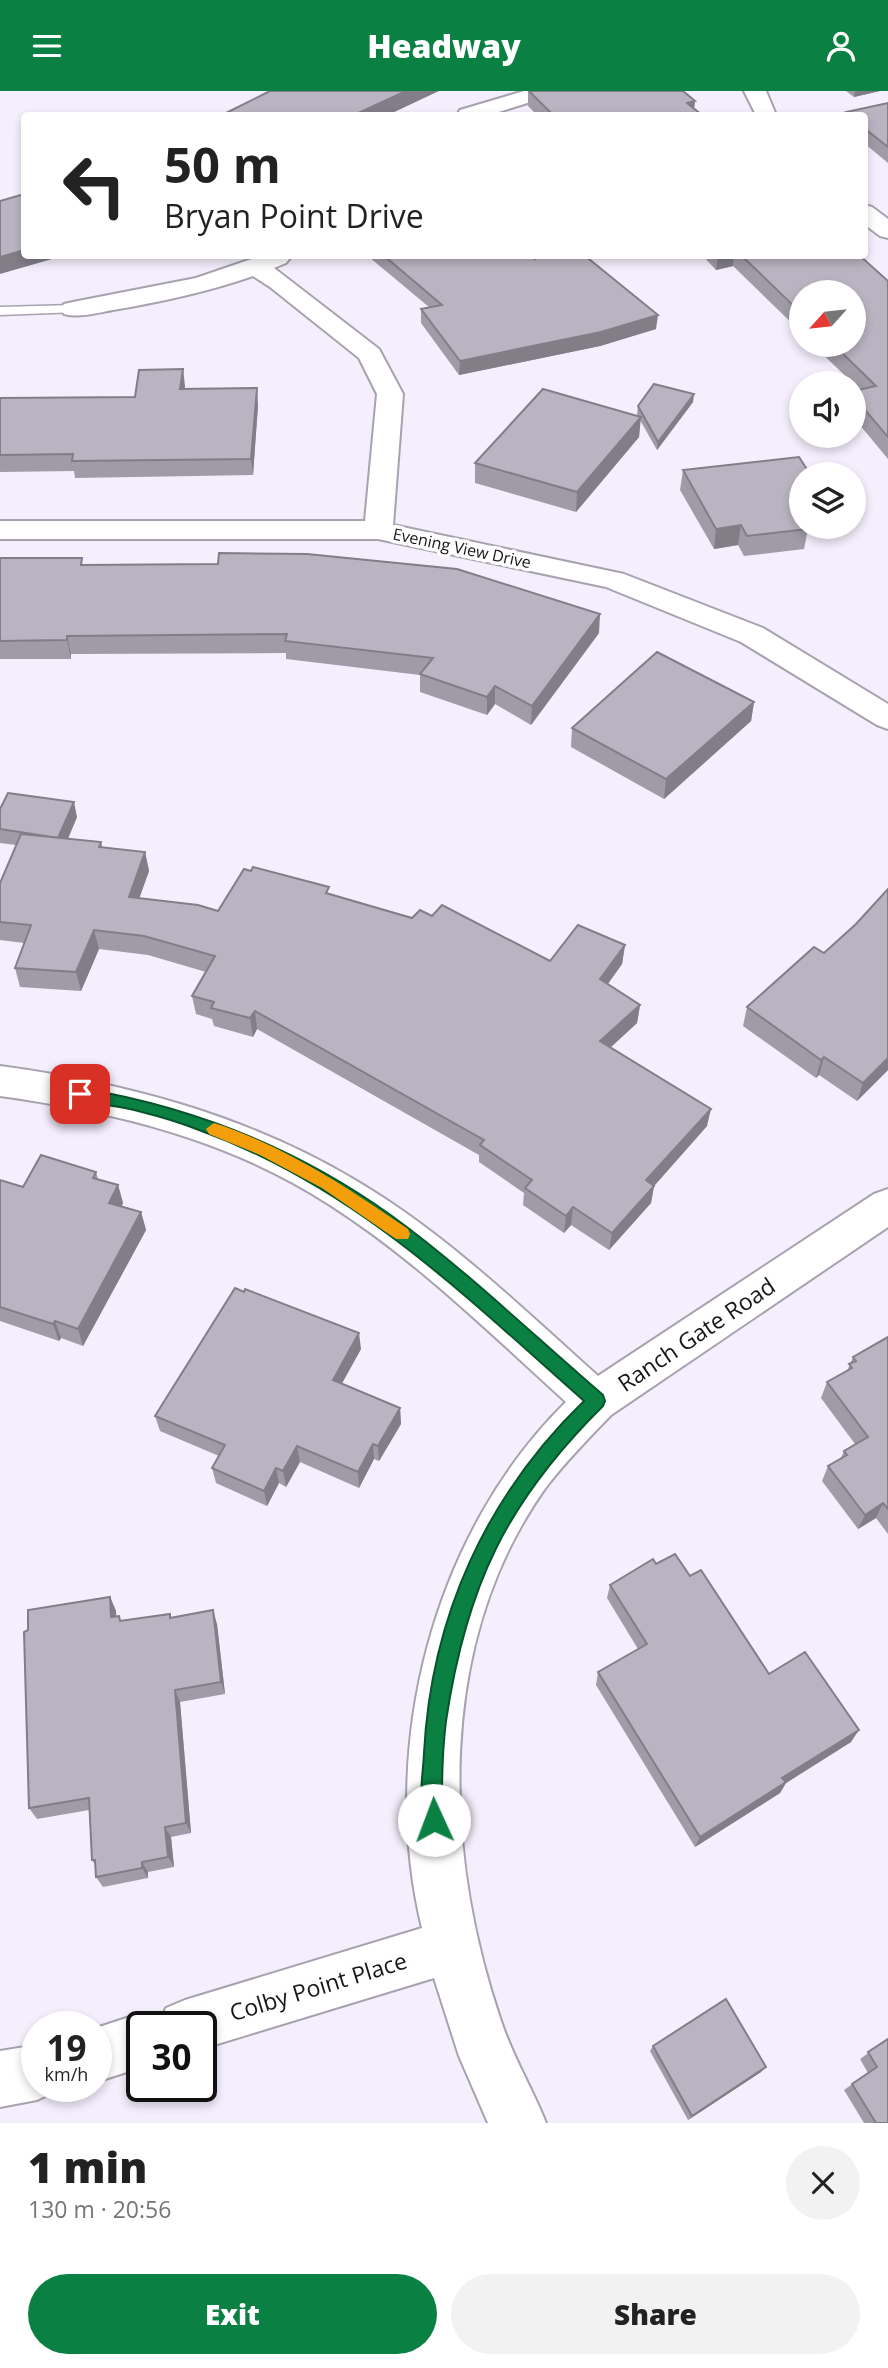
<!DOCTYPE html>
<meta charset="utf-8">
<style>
body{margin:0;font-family:"Open Sans",sans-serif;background:#f2f2f2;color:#222;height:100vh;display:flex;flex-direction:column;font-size:26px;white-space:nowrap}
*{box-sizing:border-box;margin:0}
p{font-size:23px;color:#767676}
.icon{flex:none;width:38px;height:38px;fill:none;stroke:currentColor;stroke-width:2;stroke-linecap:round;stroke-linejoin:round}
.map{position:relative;height:2032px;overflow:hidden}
.drawer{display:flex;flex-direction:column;background:#fff;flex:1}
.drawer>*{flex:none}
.banner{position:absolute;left:21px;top:21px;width:847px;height:147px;border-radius:7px;box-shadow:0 4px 10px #0003;background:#fff;color:#222;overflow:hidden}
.needle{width:46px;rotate:243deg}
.buttons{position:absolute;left:789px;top:189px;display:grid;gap:14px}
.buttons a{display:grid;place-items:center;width:77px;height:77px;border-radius:50%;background:#fff;box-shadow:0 4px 10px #0003;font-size:35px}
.speed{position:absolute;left:21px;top:1920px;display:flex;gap:14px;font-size:35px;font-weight:700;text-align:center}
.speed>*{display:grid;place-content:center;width:91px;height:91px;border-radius:50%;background:#fff;box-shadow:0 4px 10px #0003;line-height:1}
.speed small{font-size:18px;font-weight:400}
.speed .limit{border:4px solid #111;border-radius:10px;background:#fff;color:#111}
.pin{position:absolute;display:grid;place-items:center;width:60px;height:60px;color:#fff;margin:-30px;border-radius:14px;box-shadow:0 4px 10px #0006}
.me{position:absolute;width:77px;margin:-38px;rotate:358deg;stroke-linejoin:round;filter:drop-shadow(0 0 5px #0008)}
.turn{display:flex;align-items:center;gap:24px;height:147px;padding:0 28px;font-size:32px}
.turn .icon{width:91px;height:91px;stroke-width:2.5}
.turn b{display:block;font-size:49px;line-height:60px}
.round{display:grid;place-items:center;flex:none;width:74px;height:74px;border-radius:37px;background:#f2f2f2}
.head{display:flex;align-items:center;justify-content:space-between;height:119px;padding:0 28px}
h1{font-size:42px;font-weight:800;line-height:52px}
.action{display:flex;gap:14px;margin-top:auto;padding:14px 28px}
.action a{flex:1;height:80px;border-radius:42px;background:#0b8043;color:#fff;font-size:28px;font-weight:800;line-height:80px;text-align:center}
.action a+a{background:#f2f2f2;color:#222}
header{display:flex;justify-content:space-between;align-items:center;height:91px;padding:0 28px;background:#0b8043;color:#fff;font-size:32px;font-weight:800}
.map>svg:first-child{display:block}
</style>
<header><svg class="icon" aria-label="menu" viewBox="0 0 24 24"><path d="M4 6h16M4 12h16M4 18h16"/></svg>Headway<svg class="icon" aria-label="person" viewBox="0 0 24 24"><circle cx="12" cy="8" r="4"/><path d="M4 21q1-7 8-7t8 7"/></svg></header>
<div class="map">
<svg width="888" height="2032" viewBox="0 0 888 2032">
<rect width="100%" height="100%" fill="#f4eefd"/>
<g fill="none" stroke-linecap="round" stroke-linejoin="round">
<defs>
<polygon id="service" points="73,214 78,215 78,221 0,224 0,216"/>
<g id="minor">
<polygon points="524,0 557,0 553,4 489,24 457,24 460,19"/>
<polygon points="744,0 766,0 776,24 756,24"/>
<polygon points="864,114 872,116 888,128 888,147 880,145 864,133"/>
<path d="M 263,164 L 288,164 L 290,167 L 286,172 L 274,177 L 379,258 L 403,303 L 393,434 L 624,483 L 763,537 L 888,613 L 888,638 L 877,634 L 741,551 L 606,496 L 378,448 L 0,448 L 0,430 L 365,430 L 377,303 L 359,267 L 270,196 L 253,185 C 207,201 160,211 113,219 C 97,222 80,227 64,223 L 61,218 L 64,213 L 73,211 L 196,187 Z"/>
<path d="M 0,975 C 125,992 246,1024 355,1089 C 445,1142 521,1216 598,1285 L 874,1103 L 888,1098 L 888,1136 L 611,1324 C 588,1348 564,1372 544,1399 C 436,1553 443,1759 501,1930 C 513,1966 532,1997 546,2032 L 488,2032 L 459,1965 L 434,1887 L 201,1958 L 201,1936 L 142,1936 L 142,1976 L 96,1991 L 96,1937 L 142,1922 L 161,1929 L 166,1917 L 185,1909 L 422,1837 C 378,1656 433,1442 566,1311 C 490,1242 416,1169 330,1114 C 230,1049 116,1021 0,1005 Z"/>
<polygon points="37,1954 37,1995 59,1995 56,2000 37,2009 0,2016 0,1960"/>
</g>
</defs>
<use href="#service" stroke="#a7a2af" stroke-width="3"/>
<use href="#minor" stroke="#a7a2af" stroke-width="4"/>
<use href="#service" fill="#fff" fill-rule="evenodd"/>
<use href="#minor" fill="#fff" fill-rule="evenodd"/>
</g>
<g fill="#a09ba7">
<polygon points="528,0 695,10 694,18 702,24 537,24 528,15"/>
<polygon points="846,0 880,0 854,6"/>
<polygon points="888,12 888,72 864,52 864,24 845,24 846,21"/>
<polygon points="369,164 530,164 656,238 600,255 459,284 421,232 421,218 429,216 369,166"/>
<polygon points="702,164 859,164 888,190 888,368 854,327 854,300 860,299 813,254 854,254 802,201 802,242 733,175 716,179"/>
<polygon points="185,295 184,298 258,314 253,384 75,387 74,380 0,381 0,307 135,306"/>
<polygon points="693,311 657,359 640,329 639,346 576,421 475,392 475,372 638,325 637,323 638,315"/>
<polygon points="683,379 808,438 804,458 744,465 738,454 714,458 680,399"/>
<polygon points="0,467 84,474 599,542 531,634 495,613 487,624 420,601 420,584 286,568 286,562 71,563 71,568 0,568"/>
<polygon points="754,611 751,630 664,708 571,656 572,637"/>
<polygon points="0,718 77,726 68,748 101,751 103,757 145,761 149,780 139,807 218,820 330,803 412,827 432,825 550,870 625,854 622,873 608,893 640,914 637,932 611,956 707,1035 654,1095 651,1112 609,1159 571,1134 564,1142 523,1114 524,1102 479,1071 479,1064 257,938 253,946 214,935 212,928 196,923 192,905 206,881 148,864 99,858 81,900 20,896 15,877 24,852 0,849 0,792 16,754 0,752"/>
<polygon points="888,798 888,979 857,1010 819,984 816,987 743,935 747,916 824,862 856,833"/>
<polygon points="96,1081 98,1088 118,1094 123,1112 122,1115 141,1121 146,1139 83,1255 61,1247 59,1250 0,1230 0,1089 23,1096"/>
<polygon points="888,1246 888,1443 876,1427 858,1438 822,1390 828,1375 841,1367 844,1360 855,1353 821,1307 827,1291 847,1280 853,1266"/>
<polygon points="361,1258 342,1292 400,1317 401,1333 379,1370 374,1368 359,1397 300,1371 286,1396 279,1392 267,1415 216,1392 212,1377 219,1365 160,1340 155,1325"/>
<polygon points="656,1473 690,1485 769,1583 851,1651 786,1692 780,1702 695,1756 596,1594 598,1581 638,1558 607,1507 610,1494"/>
<polygon points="110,1506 116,1520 116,1526 119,1525 121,1530 170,1523 172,1527 217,1533 225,1603 180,1611 191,1742 171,1746 174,1776 148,1781 148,1787 103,1796 96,1786 96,1775 92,1769 89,1719 37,1728 29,1717"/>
<polygon points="888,1948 888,2032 864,2032 844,1999 868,1982 860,1968"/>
<polygon points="653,1955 761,1981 688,2029 650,1960"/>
</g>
<g fill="#827e88">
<polygon points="406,0 439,0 388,24 354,24"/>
<polygon points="855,0 880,0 854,6"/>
<polygon points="695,10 693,24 687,12"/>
<polygon points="24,159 24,164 66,164 0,183 0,166"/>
<polygon points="718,164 734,164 733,175 716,179"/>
<polygon points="658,224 656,238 600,255 459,284 460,270"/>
<polygon points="183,278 185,295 182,314 180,298"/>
<polygon points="257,297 258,314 253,384 251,368"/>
<polygon points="694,303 693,311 657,359 658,351"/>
<polygon points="641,326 639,346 576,421 577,401"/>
<polygon points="802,419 802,436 822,436 793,440 797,420"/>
<polygon points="741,434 738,454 714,458 716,438"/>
<polygon points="600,523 599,542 531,634 532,615"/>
<polygon points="67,545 71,563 71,568 67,549"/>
<polygon points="495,595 495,613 487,624 487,606"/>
<polygon points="754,611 751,630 664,708 666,688"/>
<polygon points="74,711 77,726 62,761 58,747"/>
<polygon points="145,761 149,780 133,825 129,806"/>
<polygon points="94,839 99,858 81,900 76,881"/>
<polygon points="625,854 622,873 598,906 600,888"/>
<polygon points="640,914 637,932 598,968 600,950"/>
<polygon points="255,920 257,938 253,946 250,927"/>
<polygon points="824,966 819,984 816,987 821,969"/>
<polygon points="888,967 888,979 857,1010 863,992"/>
<polygon points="711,1018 707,1035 654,1095 651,1112 609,1159 612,1142 646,1089"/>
<polygon points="118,1094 123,1112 114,1129 109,1112"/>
<polygon points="573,1116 571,1134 564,1142 566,1125"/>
<polygon points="141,1121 146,1139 83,1255 78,1238"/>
<polygon points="55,1230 61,1247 59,1250 53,1233"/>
<polygon points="359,1242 361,1258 335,1305 333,1289"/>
<polygon points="400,1317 401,1333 379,1370 378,1355"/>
<polygon points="373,1353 374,1368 359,1397 358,1381"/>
<polygon points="297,1355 300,1371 286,1396 283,1380"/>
<polygon points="276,1377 279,1392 267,1415 264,1400"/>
<polygon points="883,1412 876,1427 858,1438 865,1424"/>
<polygon points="110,1506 116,1520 117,1540 111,1526"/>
<polygon points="213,1519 217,1533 225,1603 221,1591"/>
<polygon points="175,1599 180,1611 191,1742 186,1732"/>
<polygon points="859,1639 851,1651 786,1692 780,1702 695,1756 700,1746 782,1687"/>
<polygon points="165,1736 171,1746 174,1776 168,1766"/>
<polygon points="142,1771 148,1781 148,1787 142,1777"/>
<polygon points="766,1976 761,1981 688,2029 692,2025"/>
</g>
<g fill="#bab4c2" stroke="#827e88" stroke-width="2">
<polygon points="270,0 406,0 354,24 222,24"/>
<polygon points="529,0 683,0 695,10 687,12 702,24 553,24"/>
<polygon points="888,12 888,56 864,37 864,24 849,24 846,21"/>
<polygon points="24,103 24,159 0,166 0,110"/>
<polygon points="383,164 530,164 535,168 538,164 584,164 658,224 601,241 460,270 421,218 442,214"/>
<polygon points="741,164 859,164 888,190 888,346 854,306 854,300 876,295 834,254 854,254 854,201 802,201 802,223"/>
<polygon points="183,278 180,298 257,297 251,368 72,370 73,363 0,364 0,307 135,306 139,279"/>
<polygon points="654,293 694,303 658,351 638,315"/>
<polygon points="543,298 641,326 577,401 475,372"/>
<polygon points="799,366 810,383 802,383 802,419 797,420 802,427 802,436 807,436 808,438 747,445 741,434 716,438 683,379"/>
<polygon points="219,462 307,463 457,478 600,523 532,615 495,595 487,606 420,583 433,567 285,550 287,543 67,545 67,549 0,550 0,467 82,467 81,474 218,473"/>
<polygon points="657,561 754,611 666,688 572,637"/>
<polygon points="8,702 74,711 58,747 0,738 0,718"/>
<polygon points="21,743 101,751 99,756 145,761 129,806 198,814 218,820 244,778 251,780 253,776 329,796 326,802 412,827 420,819 432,825 442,814 550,870 578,834 625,854 600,888 640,914 600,950 711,1018 646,1089 654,1095 612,1142 573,1116 566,1125 525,1097 532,1089 480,1054 484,1049 255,920 250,927 211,917 214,911 192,905 215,865 144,845 94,839 76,881 15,877 31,834 0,831 0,792"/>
<polygon points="888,798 888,967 863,992 824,966 821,969 747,916 814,856 824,862 856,833"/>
<polygon points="41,1064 96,1081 93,1087 118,1094 109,1112 141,1121 78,1238 55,1230 53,1233 0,1216 0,1089 23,1096"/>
<polygon points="235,1197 244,1201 245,1198 359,1242 333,1289 400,1317 378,1355 373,1353 358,1381 297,1355 283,1380 276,1377 264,1400 212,1377 225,1354 155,1325"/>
<polygon points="888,1246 888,1418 883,1412 865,1424 828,1375 847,1364 844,1360 868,1346 827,1291 852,1277 849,1273 856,1270 853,1266"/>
<polygon points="675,1463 690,1485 701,1479 769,1583 805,1561 859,1639 782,1687 786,1691 700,1746 598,1581 647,1553 610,1494 653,1468 656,1473"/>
<polygon points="110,1506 111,1526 119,1525 120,1530 170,1523 170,1527 213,1519 221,1591 175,1599 186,1732 165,1736 168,1766 142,1771 142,1777 96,1786 95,1769 92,1769 89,1707 29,1717 24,1541 28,1539 28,1519"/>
<polygon points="726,1908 766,1976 692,2025 653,1955"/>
<polygon points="888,1948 888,2032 876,2032 852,1993 877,1976 868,1961"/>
</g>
<path fill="#0b8043" stroke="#07532c" stroke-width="2" d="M 80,997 C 193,1016 299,1058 392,1125 C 466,1179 533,1244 603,1304 L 605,1310 L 603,1315 C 506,1411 466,1496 446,1630 C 443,1654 442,1681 442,1705 C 443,1716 446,1726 441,1736 L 434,1739 L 426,1736 C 417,1714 423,1685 424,1662 C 431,1526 486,1405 584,1310 C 463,1203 354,1095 199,1039 C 179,1031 158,1025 138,1020 C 117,1014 95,1014 75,1008 L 73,1003 Z"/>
<path fill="#f59e0b" d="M 214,1032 C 285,1055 347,1096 408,1138 L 410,1143 L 408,1148 L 396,1148 L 322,1097 L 260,1064 L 209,1043 L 206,1038 Z"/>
<g text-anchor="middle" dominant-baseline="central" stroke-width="7" stroke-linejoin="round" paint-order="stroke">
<g font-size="16" fill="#18161b" stroke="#fefefe">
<text transform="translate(462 457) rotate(12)">Evening View Drive</text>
</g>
<g font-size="23" fill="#18161b" stroke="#fefefe">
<text transform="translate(696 1243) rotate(-34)">Ranch Gate Road</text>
<text transform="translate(318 1895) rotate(-17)">Colby Point Place</text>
</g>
</g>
</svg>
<div class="buttons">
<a><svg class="needle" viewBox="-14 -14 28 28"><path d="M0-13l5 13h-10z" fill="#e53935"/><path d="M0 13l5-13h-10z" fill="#767676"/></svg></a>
<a><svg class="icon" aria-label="sound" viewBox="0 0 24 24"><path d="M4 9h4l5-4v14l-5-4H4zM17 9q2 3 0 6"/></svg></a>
<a><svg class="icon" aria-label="layers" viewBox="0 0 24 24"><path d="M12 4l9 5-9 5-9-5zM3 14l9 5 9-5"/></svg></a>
</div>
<div class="speed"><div>19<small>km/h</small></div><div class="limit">30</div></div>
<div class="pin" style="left:80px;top:1003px;background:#d93025"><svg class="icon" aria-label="arrive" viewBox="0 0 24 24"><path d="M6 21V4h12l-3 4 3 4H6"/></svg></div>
<svg class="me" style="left:434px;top:1729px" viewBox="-20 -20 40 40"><circle r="19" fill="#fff"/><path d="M0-13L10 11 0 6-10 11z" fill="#0b8043"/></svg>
<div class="banner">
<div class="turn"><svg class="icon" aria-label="left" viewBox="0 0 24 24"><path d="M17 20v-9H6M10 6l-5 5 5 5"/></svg><div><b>50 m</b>Bryan Point Drive</div></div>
</div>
</div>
<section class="drawer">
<div class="head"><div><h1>1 min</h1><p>130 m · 20:56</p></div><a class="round"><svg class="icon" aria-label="close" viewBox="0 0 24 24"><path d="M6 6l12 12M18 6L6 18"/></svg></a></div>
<div class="action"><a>Exit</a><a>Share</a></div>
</section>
